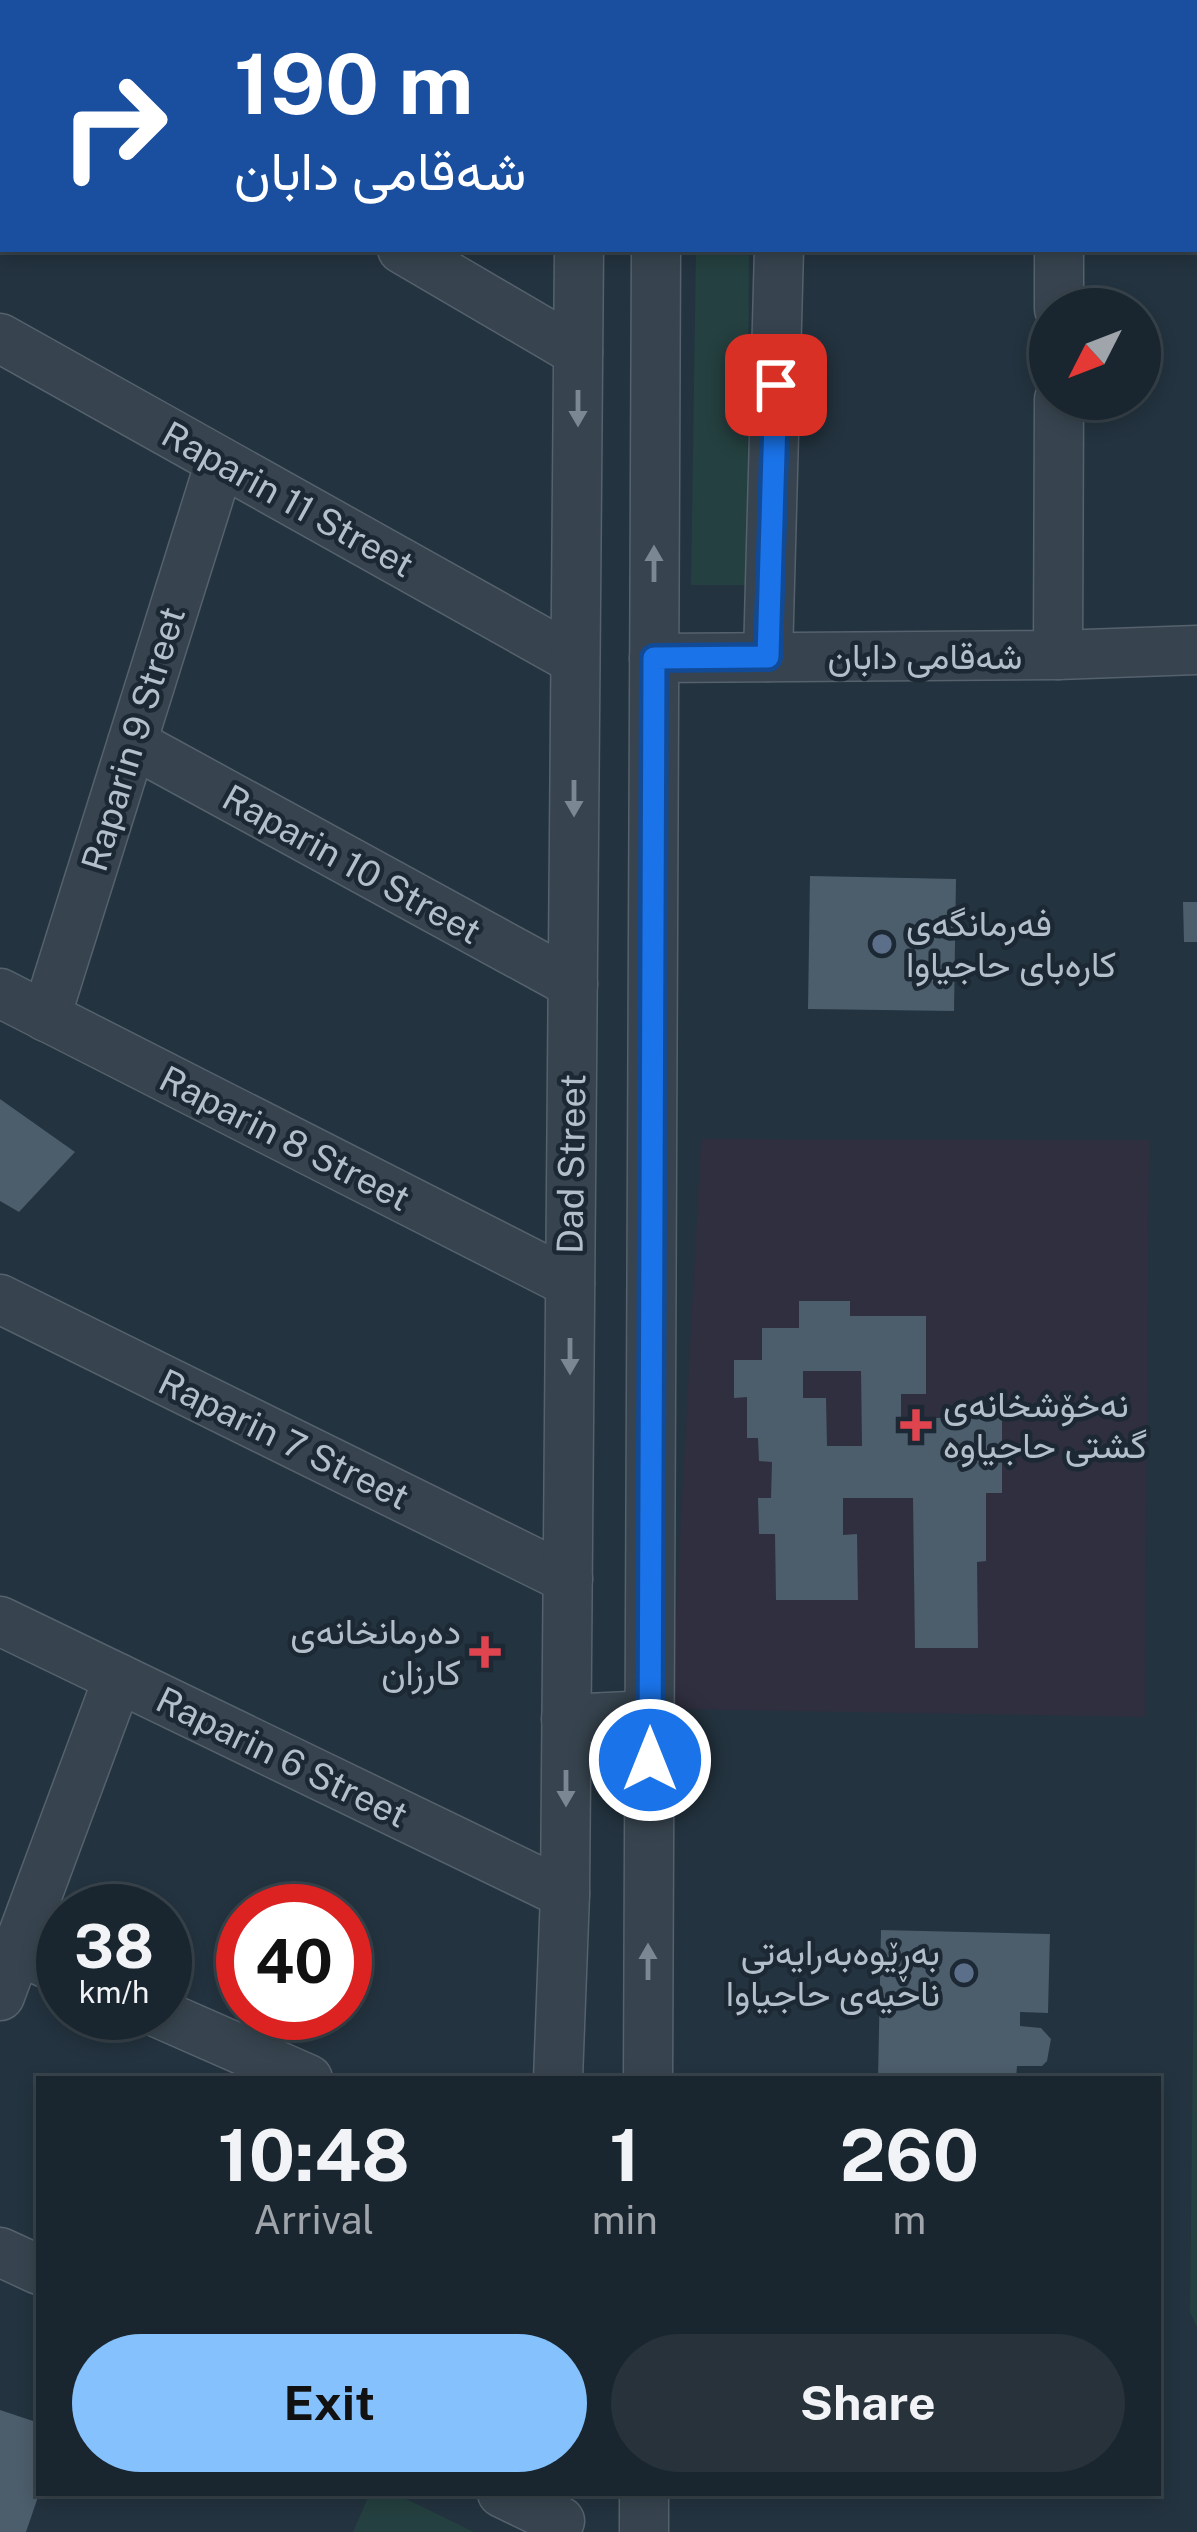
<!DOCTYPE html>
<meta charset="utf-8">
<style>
body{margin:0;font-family:"Public Sans",Vazirmatn,sans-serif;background:#27323b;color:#f1f3f6;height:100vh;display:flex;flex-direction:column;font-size:45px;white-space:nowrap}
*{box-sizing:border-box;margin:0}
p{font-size:39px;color:#9fa5aa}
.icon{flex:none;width:66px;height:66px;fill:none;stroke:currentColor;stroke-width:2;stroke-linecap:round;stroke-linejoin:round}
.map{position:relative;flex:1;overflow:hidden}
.drawer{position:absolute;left:36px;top:2076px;width:1125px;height:420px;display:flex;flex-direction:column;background:#1a262f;border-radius:0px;box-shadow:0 6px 18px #0003,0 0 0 3px #38434b}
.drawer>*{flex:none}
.hud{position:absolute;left:0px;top:0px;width:1197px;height:252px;box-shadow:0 6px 18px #0003,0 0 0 3px #38434b;background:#1a4fa0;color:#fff;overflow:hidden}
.needle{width:78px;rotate:228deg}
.tools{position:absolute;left:1029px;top:288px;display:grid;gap:24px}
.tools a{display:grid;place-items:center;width:132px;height:132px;border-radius:50%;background:#1a262f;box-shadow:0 6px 18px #0003,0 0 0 3px #38434b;font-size:60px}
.speed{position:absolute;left:36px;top:1884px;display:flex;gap:24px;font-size:60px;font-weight:700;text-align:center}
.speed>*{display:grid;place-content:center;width:156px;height:156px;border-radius:50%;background:#1a262f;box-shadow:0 6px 18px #0003,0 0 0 3px #38434b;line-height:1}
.speed small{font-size:30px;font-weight:400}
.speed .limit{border:18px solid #d22;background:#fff;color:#111}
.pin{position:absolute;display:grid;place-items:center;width:102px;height:102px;color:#fff;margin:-51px;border-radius:24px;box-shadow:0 6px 18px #0006}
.me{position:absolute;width:132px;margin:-66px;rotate:0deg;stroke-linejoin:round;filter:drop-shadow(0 0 9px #0008)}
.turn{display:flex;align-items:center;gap:42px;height:252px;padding:0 36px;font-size:54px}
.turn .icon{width:156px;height:156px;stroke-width:2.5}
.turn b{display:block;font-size:84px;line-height:102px}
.eta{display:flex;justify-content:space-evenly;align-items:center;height:204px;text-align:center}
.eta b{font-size:72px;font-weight:700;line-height:84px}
.button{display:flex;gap:24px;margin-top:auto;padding:24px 36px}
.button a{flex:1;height:138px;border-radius:72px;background:#85c2fd;color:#111;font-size:48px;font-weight:700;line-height:138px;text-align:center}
.button a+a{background:#27323b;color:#f1f3f6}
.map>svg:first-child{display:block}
</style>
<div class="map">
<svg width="1197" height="2532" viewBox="0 0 1197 2532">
<rect width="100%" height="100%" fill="#23333f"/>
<polygon fill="#302f40" points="701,1139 1149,1140 1145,1717 671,1709"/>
<g fill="#254040">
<polygon points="696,249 749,249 747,585 691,585"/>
<polygon points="1197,1682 1197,2327 1190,2312"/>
<polygon points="370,2493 394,2493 474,2532 353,2532"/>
</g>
<g fill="#4c5d6b" fill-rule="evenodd">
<polygon points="810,876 956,879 954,1011 808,1009"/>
<polygon points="1183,902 1197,902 1197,942 1184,942"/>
<polygon points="0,1099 75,1152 19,1212 0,1201"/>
<path d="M 799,1301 L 850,1301 L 850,1316 L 926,1316 L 926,1394 L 901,1394 L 901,1418 L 1002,1418 L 1002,1493 L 986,1493 L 986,1561 L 977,1562 L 978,1648 L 915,1648 L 913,1498 L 843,1498 L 843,1535 L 857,1534 L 858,1600 L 776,1600 L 775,1534 L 759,1534 L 758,1498 L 771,1498 L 772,1462 L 759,1461 L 758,1438 L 747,1438 L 747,1397 L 734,1398 L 734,1360 L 762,1360 L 762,1328 L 799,1328 ZM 803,1371 L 861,1371 L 862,1446 L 827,1446 L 826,1398 L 803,1398 Z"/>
<polygon points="881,1930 1050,1934 1048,2013 1020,2012 1020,2026 1041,2028 1051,2039 1047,2061 1042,2066 1017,2066 1016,2079 878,2079"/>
<polygon points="0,2410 39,2423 39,2494 26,2532 0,2532"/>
</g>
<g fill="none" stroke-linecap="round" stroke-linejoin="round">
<defs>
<g id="minor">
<polyline points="497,0 502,3"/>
<polyline points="573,3 573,0"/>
<polyline points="657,3 657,0"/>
<polyline points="785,3 785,0"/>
<polyline points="1060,3 1060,0"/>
<polyline points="0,14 3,16"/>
<polyline points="402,249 578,352"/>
<polyline points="1059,309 1059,249"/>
<polyline points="0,338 575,660"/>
<polyline points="1058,655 1059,399"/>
<polyline points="768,657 779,249"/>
<polyline points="654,658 1058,655 1197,650"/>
<polyline points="132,743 573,984"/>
<polyline points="0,993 570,1283"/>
<polyline points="46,1017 220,462"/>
<polyline points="0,1299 568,1579"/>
<polyline points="0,1621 565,1894"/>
<polyline points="566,1719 650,1715"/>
<polyline points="17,1950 63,1971"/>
<polyline points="0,1996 118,1678"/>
<polyline points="158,2013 308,2079"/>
<polyline points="558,2079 565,1894 579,249"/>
<polyline points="648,2079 656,249"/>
<polyline points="0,2252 39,2270"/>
<polyline points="502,2493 560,2521"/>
<polyline points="644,2532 644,2493"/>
</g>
</defs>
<use href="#minor" stroke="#55626d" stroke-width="51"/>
<use href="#minor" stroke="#37444f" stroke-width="48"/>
</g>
<defs><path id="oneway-solid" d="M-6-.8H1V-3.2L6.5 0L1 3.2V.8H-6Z" transform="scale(3)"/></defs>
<g fill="#7b8893">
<use href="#oneway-solid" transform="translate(578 408) rotate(90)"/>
<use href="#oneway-solid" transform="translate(654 564) rotate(-90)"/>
<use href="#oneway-solid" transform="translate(574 798) rotate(90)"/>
<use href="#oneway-solid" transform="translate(570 1356) rotate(90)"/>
<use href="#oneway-solid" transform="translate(566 1788) rotate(90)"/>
<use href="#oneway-solid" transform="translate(648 1962) rotate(-90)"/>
</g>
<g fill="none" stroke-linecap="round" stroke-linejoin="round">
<defs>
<polyline id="route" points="650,1760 654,658 768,657 776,385"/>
</defs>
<use href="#route" stroke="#114b97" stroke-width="30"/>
<use href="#route" stroke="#1a73e8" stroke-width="21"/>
</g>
<g fill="#5c6f8a" stroke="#1c2934" stroke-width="4.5">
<circle cx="882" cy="944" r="12"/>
<circle cx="964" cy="1973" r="12"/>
</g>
<g fill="#e0444e" stroke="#1c2934" stroke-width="4.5">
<path d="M910 1407h12v12h12v12h-12v12h-12v-12h-12v-12h12z"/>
<path d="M479 1634h12v12h12v12h-12v12h-12v-12h-12v-12h12z"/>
</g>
<g text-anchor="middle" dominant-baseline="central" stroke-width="9" stroke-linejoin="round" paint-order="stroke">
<g font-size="36" fill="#b3bfca" stroke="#1c2934">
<text transform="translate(288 499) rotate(29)">Raparin 11 Street</text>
<text x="925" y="656">شەقامی دابان</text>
<text transform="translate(133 739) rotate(-73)">Raparin 9 Street</text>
<text transform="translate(352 864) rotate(29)">Raparin 10 Street</text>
<text transform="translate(285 1138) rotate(27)">Raparin 8 Street</text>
<text transform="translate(571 1164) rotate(-89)">Dad Street</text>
<text transform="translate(284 1439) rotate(26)">Raparin 7 Street</text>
<text transform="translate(282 1757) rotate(26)">Raparin 6 Street</text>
</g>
<g font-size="36" fill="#b3bfca" stroke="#1c2934" text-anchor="start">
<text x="906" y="923">فەرمانگەی<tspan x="906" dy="41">کارەبای حاجیاوا</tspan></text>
<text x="943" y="1404">نەخۆشخانەی<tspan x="943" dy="41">گشتی حاجیاوە</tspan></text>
<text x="461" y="1631" text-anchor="end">دەرمانخانەی<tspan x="461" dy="41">کارزان</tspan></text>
<text x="940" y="1952" text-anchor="end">بەڕێوەبەرایەتی<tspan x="940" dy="41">ناحیەی حاجیاوا</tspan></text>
</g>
</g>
</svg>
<div class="tools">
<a><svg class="needle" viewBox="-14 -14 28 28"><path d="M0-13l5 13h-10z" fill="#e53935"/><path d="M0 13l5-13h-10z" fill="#9fa5aa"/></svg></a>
</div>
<div class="speed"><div>38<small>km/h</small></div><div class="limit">40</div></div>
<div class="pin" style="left:776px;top:385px;background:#d93025"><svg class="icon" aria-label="arrive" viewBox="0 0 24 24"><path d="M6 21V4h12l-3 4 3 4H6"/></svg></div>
<svg class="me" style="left:650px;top:1760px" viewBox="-20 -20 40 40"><circle r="17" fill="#1a73e8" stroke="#fff" stroke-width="3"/><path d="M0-11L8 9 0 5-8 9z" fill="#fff"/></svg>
<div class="hud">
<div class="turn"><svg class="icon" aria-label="right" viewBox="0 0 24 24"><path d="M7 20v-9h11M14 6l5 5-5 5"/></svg><div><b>190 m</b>شەقامی دابان</div></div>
</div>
<section class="drawer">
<div class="eta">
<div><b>10:48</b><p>Arrival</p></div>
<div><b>1</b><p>min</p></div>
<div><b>260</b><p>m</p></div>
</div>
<div class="button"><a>Exit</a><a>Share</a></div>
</section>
</div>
